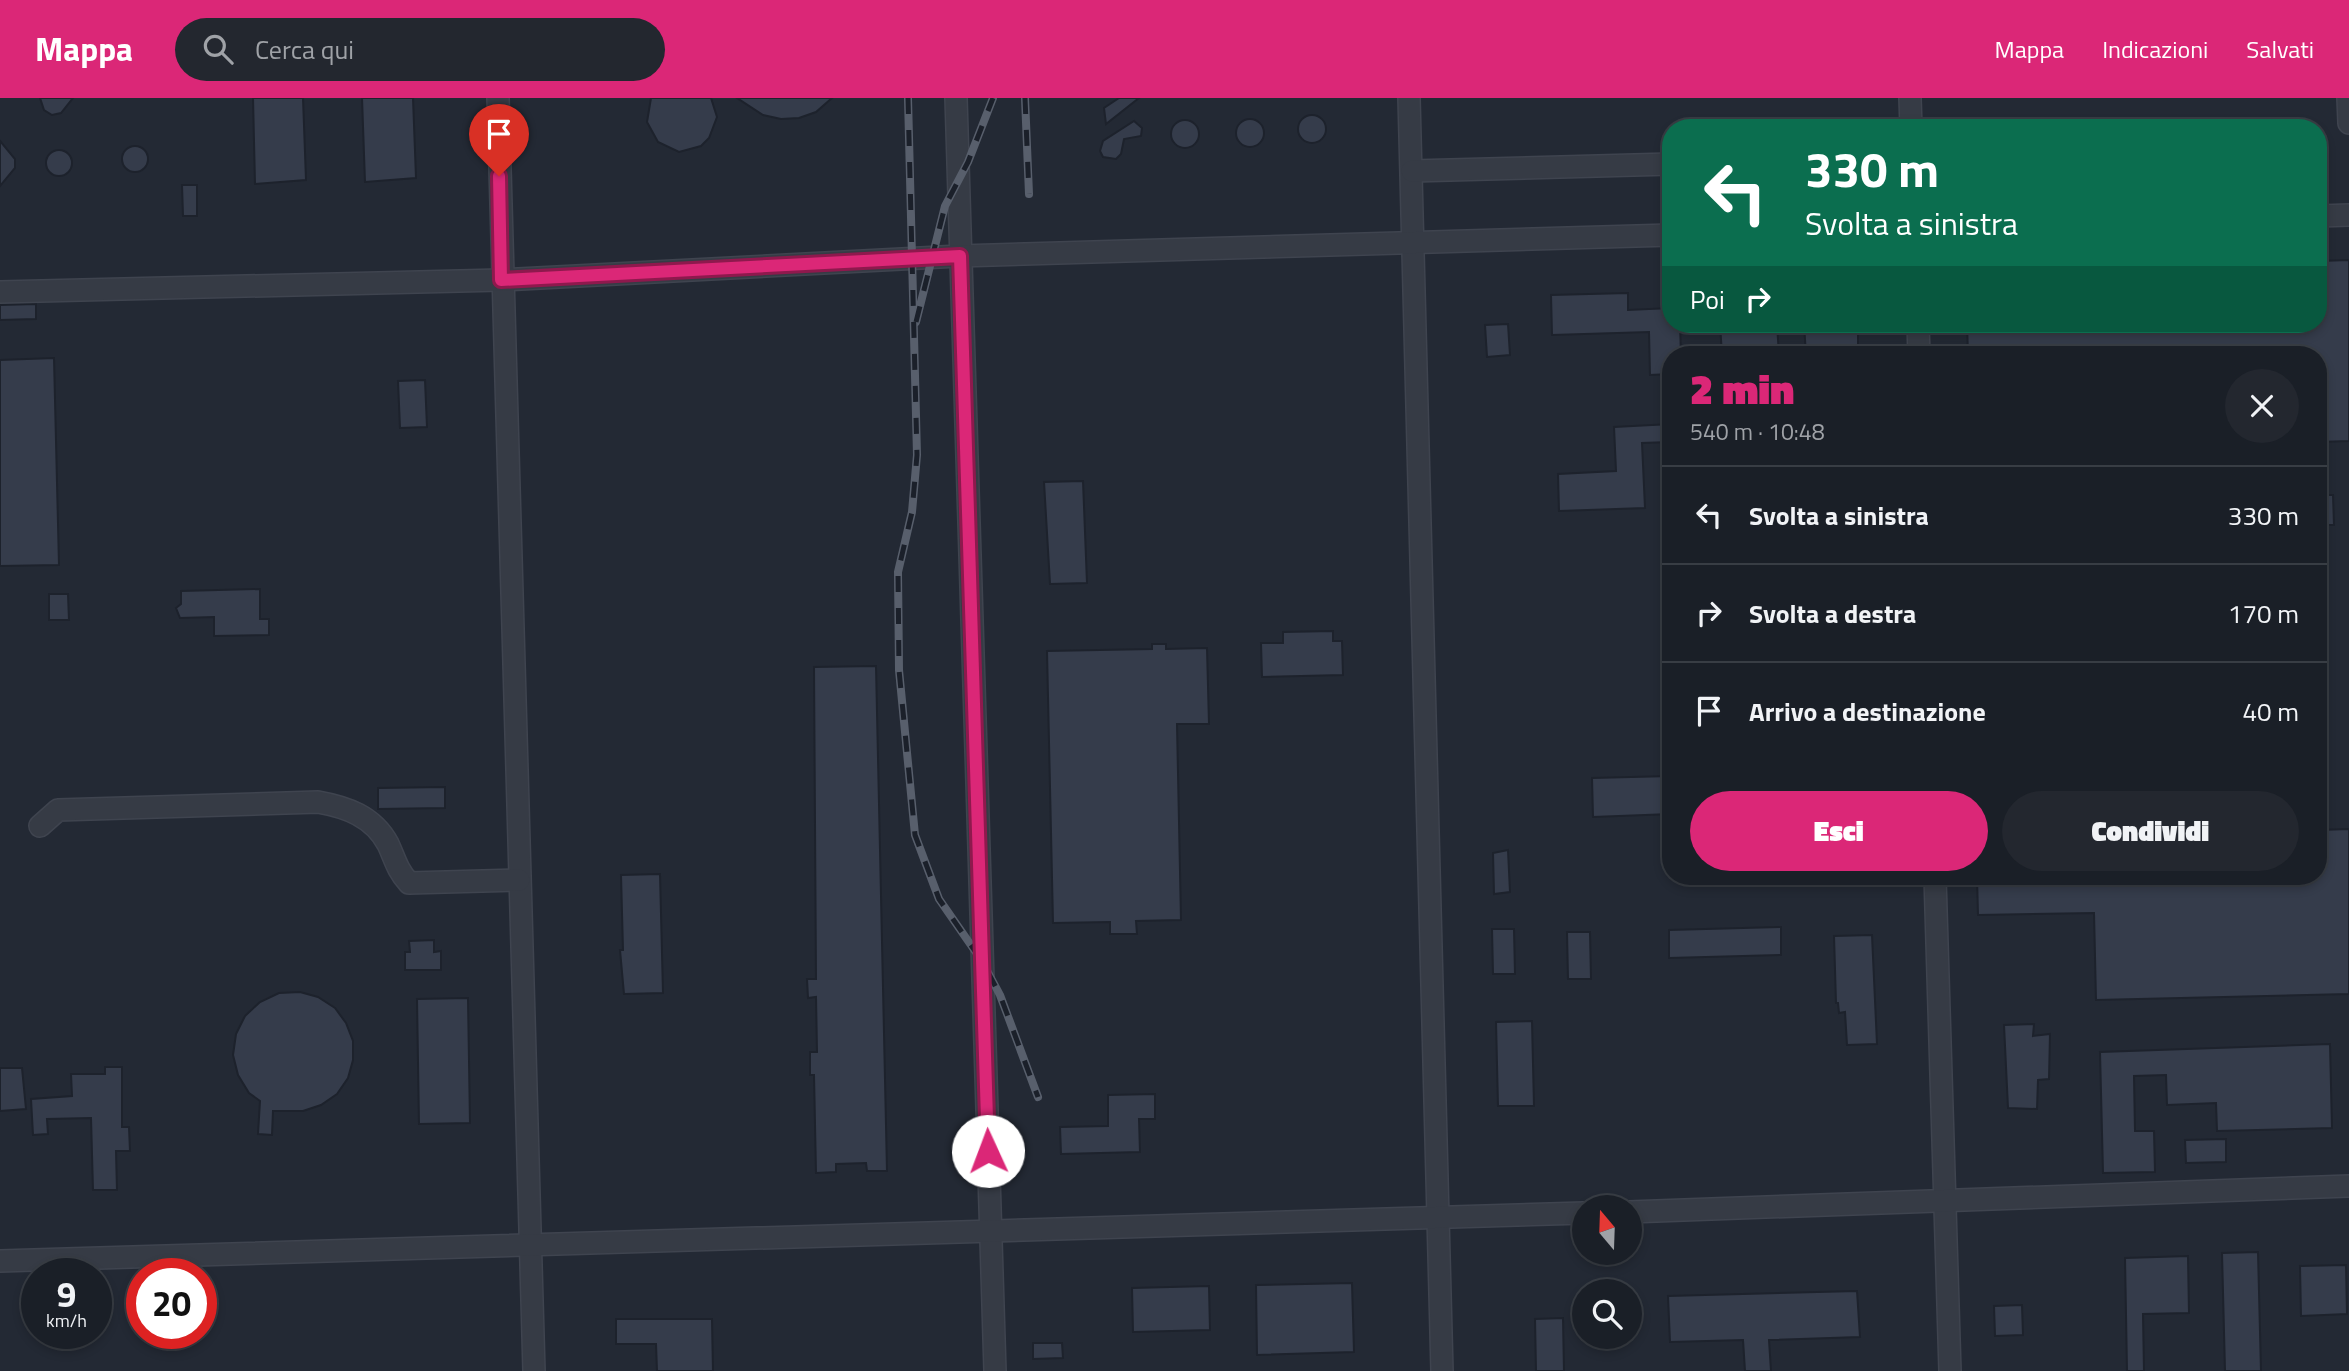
<!DOCTYPE html>
<html lang="it">
<meta charset="utf-8">
<style>
body{margin:0;font-family:"Titillium Web",sans-serif;background:#23272f;color:#f1f3f6;height:100vh;display:flex;flex-direction:column;font-size:26px;white-space:nowrap}
*{box-sizing:border-box;margin:0}
p{font-size:23px;color:#9fa2a7}
.icon{flex:none;width:38px;height:38px;fill:none;stroke:currentColor;stroke-width:2;stroke-linecap:round;stroke-linejoin:round}
.map{position:relative;flex:1;overflow:hidden}
.details{position:absolute;left:1662px;top:248px;width:665px;height:539px;display:flex;flex-direction:column;background:#1a1f27;border-radius:28px;box-shadow:0 4px 10px #0003,0 0 0 2px #383d44}
.details>*{flex:none}
.guide{position:absolute;left:1662px;top:21px;width:665px;height:214px;border-radius:28px;box-shadow:0 4px 10px #0003,0 0 0 2px #383d44;background:#0b6e4f;color:#fff;overflow:hidden}
.needle{width:46px;rotate:341deg}
.tools{position:absolute;left:1572px;top:1097px;display:grid;gap:14px}
.tools a{display:grid;place-items:center;width:70px;height:70px;border-radius:50%;background:#1a1f27;box-shadow:0 4px 10px #0003,0 0 0 2px #383d44;font-size:35px}
.speed{position:absolute;left:21px;top:1160px;display:flex;gap:14px;font-size:35px;font-weight:700;text-align:center}
.speed>*{display:grid;place-content:center;width:91px;height:91px;border-radius:50%;background:#1a1f27;box-shadow:0 4px 10px #0003,0 0 0 2px #383d44;line-height:1}
.speed small{font-size:18px;font-weight:400}
.speed .limit{border:10px solid #d22;background:#fff;color:#111}
.pin{position:absolute;display:grid;place-items:center;width:60px;height:60px;color:#fff;margin:-72px -30px;border-radius:50% 50% 50% 0;rotate:-45deg;box-shadow:0 0 7px #0007}
.pin .icon{rotate:45deg}
.me{position:absolute;width:77px;margin:-38px;rotate:358deg;stroke-linejoin:round;filter:drop-shadow(0 0 5px #0008)}
.turn{display:flex;align-items:center;gap:24px;height:147px;padding:0 28px;font-size:32px}
.turn .icon{width:91px;height:91px;stroke-width:2.5}
.turn b{display:block;font-size:49px;line-height:60px}
.then{display:flex;align-items:center;height:66px;padding:0 28px;background:#0003;gap:14px;font-size:26px}
.round{display:grid;place-items:center;flex:none;width:74px;height:74px;border-radius:37px;background:#23272f}
.head{display:flex;align-items:center;justify-content:space-between;height:119px;padding:0 28px}
h1{font-size:42px;font-weight:800;line-height:52px;color:#db2777}
.primary-button{display:flex;gap:14px;margin-top:auto;padding:14px 28px}
.primary-button a{flex:1;height:80px;border-radius:42px;background:#db2777;color:#fff;font-size:28px;font-weight:800;line-height:80px;text-align:center}
.primary-button a+a{background:#23272f;color:#f1f3f6}
ul{padding:0;list-style:none}
li{display:flex;align-items:center;gap:21px;height:98px;padding:0 28px;border-top:2px solid #383d44}
li div{flex:1}
li b{display:block;font-size:26px}
li em{font-style:normal}
header{display:flex;align-items:center;gap:42px;box-sizing:border-box;height:98px;padding:0 35px;background:#db2777;color:#fff}
header strong{font-size:33px}
nav{display:flex;gap:38px;margin-inline-start:auto;font-size:24px}
.search{width:490px;height:63px;background:#23272f;display:flex;align-items:center;gap:18px;box-sizing:border-box;padding:0 24px;border-radius:38px;color:#9fa2a7;font-size:26px}
.map>svg:first-child{display:block}
</style>
<header>
<strong>Mappa</strong>
<div class="search"><svg class="icon" aria-label="search" viewBox="0 0 24 24"><circle cx="10" cy="10" r="6"/><path d="M15 15l6 6"/></svg>Cerca qui</div>
<nav><a>Mappa</a><a>Indicazioni</a><a>Salvati</a></nav>
</header>
<div class="map">
<svg width="2349" height="1273" viewBox="0 0 2349 1273">
<rect width="100%" height="100%" fill="#232934"/>
<g fill="#353c4b" stroke="#1d222c" stroke-width="2">
<polygon points="40,0 73,0 61,15 52,17 44,12"/>
<polygon points="253,0 303,0 306,82 255,86"/>
<polygon points="362,0 413,0 416,80 365,84"/>
<polygon points="651,0 711,0 717,19 709,40 701,48 679,54 658,44 647,24"/>
<polygon points="737,0 832,0 816,14 799,20 781,21 763,17"/>
<polygon points="1119,0 1139,0 1106,26 1104,10"/>
<circle cx="1312" cy="31" r="14"/>
<circle cx="1250" cy="35" r="14"/>
<circle cx="1185" cy="36" r="14"/>
<polygon points="1134,23 1142,30 1141,38 1124,41 1121,56 1116,61 1103,59 1100,53 1103,43"/>
<polygon points="0,43 15,61 15,70 0,88"/>
<circle cx="135" cy="61" r="13"/>
<circle cx="59" cy="65" r="13"/>
<polygon points="182,87 197,87 197,118 183,118"/>
<polygon points="2349,162 2349,343 2319,344 2319,257 1968,257 1967,226 2319,226 2319,163"/>
<polygon points="1628,195 1628,212 1671,210 1671,226 1680,226 1681,257 1671,257 1671,276 1650,277 1649,234 1552,237 1551,197"/>
<polygon points="36,206 36,221 0,222 0,207"/>
<polygon points="1508,226 1510,257 1487,259 1485,227"/>
<polygon points="1720,226 1777,226 1779,257 1722,257"/>
<polygon points="1804,226 1858,226 1858,257 1806,257"/>
<polygon points="54,260 59,467 0,468 0,262"/>
<polygon points="425,282 427,329 400,330 398,283"/>
<polygon points="1671,326 1671,344 1642,345 1645,410 1559,413 1558,376 1616,373 1614,329"/>
<polygon points="1083,383 1087,485 1050,486 1044,384"/>
<polygon points="2319,397 2333,397 2334,427 2319,427"/>
<polygon points="260,491 260,521 269,521 269,537 214,538 214,519 180,520 176,510 181,506 181,493"/>
<polygon points="49,496 68,496 69,522 49,522"/>
<polygon points="1333,533 1333,543 1342,543 1343,577 1262,579 1261,545 1283,545 1283,534"/>
<polygon points="1152,546 1166,546 1166,551 1207,550 1209,626 1177,626 1181,822 1136,823 1137,836 1110,836 1110,824 1053,825 1047,553 1152,551"/>
<polygon points="876,568 887,1073 867,1073 866,1065 836,1066 836,1074 816,1075 814,977 810,977 810,954 817,954 816,899 808,900 807,881 816,881 814,569"/>
<polygon points="1671,678 1671,716 1593,719 1592,680"/>
<polygon points="445,689 445,710 378,711 378,690"/>
<polygon points="2349,731 2349,896 2096,902 2094,815 1978,817 1977,779 2319,779 2319,732"/>
<polygon points="1508,752 1510,794 1494,796 1493,755"/>
<polygon points="660,776 663,895 624,896 620,852 623,852 621,777"/>
<polygon points="1781,829 1781,857 1669,860 1669,832"/>
<polygon points="1492,831 1514,831 1515,876 1493,876"/>
<polygon points="1567,834 1590,834 1591,881 1568,881"/>
<polygon points="1872,837 1877,946 1847,947 1845,914 1839,915 1838,905 1836,905 1834,838"/>
<polygon points="434,842 434,854 441,853 441,872 405,872 405,854 410,854 409,843"/>
<polygon points="300,894 318,899 335,910 346,925 353,943 353,962 348,980 337,996 321,1007 303,1013 273,1013 272,1037 258,1036 260,1003 249,995 238,977 233,957 236,936 245,918 260,904 279,895"/>
<polygon points="468,900 470,1025 419,1026 417,901"/>
<polygon points="1532,923 1534,1008 1498,1008 1496,924"/>
<polygon points="2034,926 2033,938 2050,936 2049,981 2038,982 2037,1011 2008,1010 2004,927"/>
<polygon points="2330,946 2332,1030 2217,1033 2216,1005 2167,1007 2166,977 2134,978 2135,1033 2154,1033 2155,1074 2103,1075 2100,954"/>
<polygon points="105,969 122,969 122,1029 129,1029 130,1053 116,1053 117,1092 93,1092 91,1020 47,1021 48,1036 33,1037 31,1001 72,998 71,976 105,976"/>
<polygon points="0,970 22,970 26,1011 0,1013"/>
<polygon points="1155,996 1155,1021 1139,1021 1140,1054 1061,1056 1060,1029 1108,1028 1108,997"/>
<polygon points="2226,1041 2226,1064 2186,1065 2185,1042"/>
<polygon points="2258,1154 2261,1273 2225,1273 2222,1155"/>
<polygon points="2188,1158 2189,1215 2143,1216 2144,1273 2127,1273 2125,1160"/>
<polygon points="2346,1167 2347,1216 2301,1218 2300,1168"/>
<polygon points="1352,1185 1354,1254 1257,1257 1256,1187"/>
<polygon points="1209,1188 1210,1232 1133,1234 1132,1190"/>
<polygon points="1857,1193 1860,1239 1769,1242 1771,1273 1745,1273 1743,1242 1670,1244 1668,1198"/>
<polygon points="2022,1207 2023,1237 1995,1238 1994,1208"/>
<polygon points="1563,1220 1564,1273 1536,1273 1535,1221"/>
<polygon points="616,1221 712,1221 713,1273 657,1273 656,1246 616,1246"/>
<polygon points="1033,1245 1062,1245 1063,1260 1033,1261"/>
</g>
<g fill="none" stroke-linecap="round" stroke-linejoin="round">
<defs>
<g id="minor">
<polyline points="498,0 534,1273"/>
<polyline points="956,0 995,1273"/>
<polyline points="1409,0 1442,1273"/>
<polyline points="1910,0 1911,30"/>
<polyline points="2348,0 2349,25"/>
<polyline points="1412,73 1671,66"/>
<polyline points="2319,118 2349,117"/>
<polyline points="0,194 501,182 959,158 1671,137"/>
<polyline points="1918,226 1919,257"/>
<path d="M 40,728 L 58,712 L 318,704 C 346,709 373,718 388,746 C 395,761 397,772 409,785 L 519,782"/>
<polyline points="1935,779 1950,1273"/>
<polyline points="1629,1114 2349,1088"/>
<polyline points="0,1163 1584,1115"/>
</g>
</defs>
<use href="#minor" stroke="#3f444f" stroke-width="24"/>
<use href="#minor" stroke="#363b45" stroke-width="21"/>
<defs>
<g id="rail">
<polyline points="908,0 917,357 912,414 898,474 899,572 915,737 939,801 982,863 1000,897 1038,999"/>
<polyline points="1025,0 1029,96"/>
<polyline points="916,224 945,108 968,64 993,0"/>
</g>
</defs>
<use href="#rail" stroke="#585f6c" stroke-width="8"/>
<use href="#rail" stroke="#1b202a" stroke-width="5" stroke-dasharray="16" stroke-linecap="butt"/>
</g>
<g fill="none" stroke-linecap="round" stroke-linejoin="round">
<defs>
<polyline id="route" points="499,78 501,182 960,158 988,1053"/>
</defs>
<use href="#route" stroke="#8e194d" stroke-width="18"/>
<use href="#route" stroke="#db2777" stroke-width="12"/>
</g>
</svg>
<div class="tools">
<a><svg class="needle" viewBox="-14 -14 28 28"><path d="M0-13l5 13h-10z" fill="#e53935"/><path d="M0 13l5-13h-10z" fill="#9fa2a7"/></svg></a>
<a><svg class="icon" aria-label="search" viewBox="0 0 24 24"><circle cx="10" cy="10" r="6"/><path d="M15 15l6 6"/></svg></a>
</div>
<div class="speed"><div>9<small>km/h</small></div><div class="limit">20</div></div>
<div class="pin" style="left:499px;top:78px;background:#d93025"><svg class="icon" aria-label="arrive" viewBox="0 0 24 24"><path d="M6 21V4h12l-3 4 3 4H6"/></svg></div>
<svg class="me" style="left:988px;top:1053px" viewBox="-20 -20 40 40"><circle r="19" fill="#fff"/><path d="M0-13L10 11 0 6-10 11z" fill="#db2777"/></svg>
<div class="guide">
<div class="turn"><svg class="icon" aria-label="left" viewBox="0 0 24 24"><path d="M17 20v-9H6M10 6l-5 5 5 5"/></svg><div><b>330 m</b>Svolta a sinistra</div></div>
<div class="then">Poi<svg class="icon" aria-label="right" viewBox="0 0 24 24"><path d="M7 20v-9h11M14 6l5 5-5 5"/></svg></div>
</div>
<section class="details">
<div class="head"><div><h1>2 min</h1><p>540 m · 10:48</p></div><a class="round"><svg class="icon" aria-label="close" viewBox="0 0 24 24"><path d="M6 6l12 12M18 6L6 18"/></svg></a></div>
<ul>
<li><svg class="icon" aria-label="left" viewBox="0 0 24 24"><path d="M17 20v-9H6M10 6l-5 5 5 5"/></svg><div><b>Svolta a sinistra</b></div><em>330 m</em></li>
<li><svg class="icon" aria-label="right" viewBox="0 0 24 24"><path d="M7 20v-9h11M14 6l5 5-5 5"/></svg><div><b>Svolta a destra</b></div><em>170 m</em></li>
<li><svg class="icon" aria-label="arrive" viewBox="0 0 24 24"><path d="M6 21V4h12l-3 4 3 4H6"/></svg><div><b>Arrivo a destinazione</b></div><em>40 m</em></li>
</ul>
<div class="primary-button"><a>Esci</a><a>Condividi</a></div>
</section>
</div>
